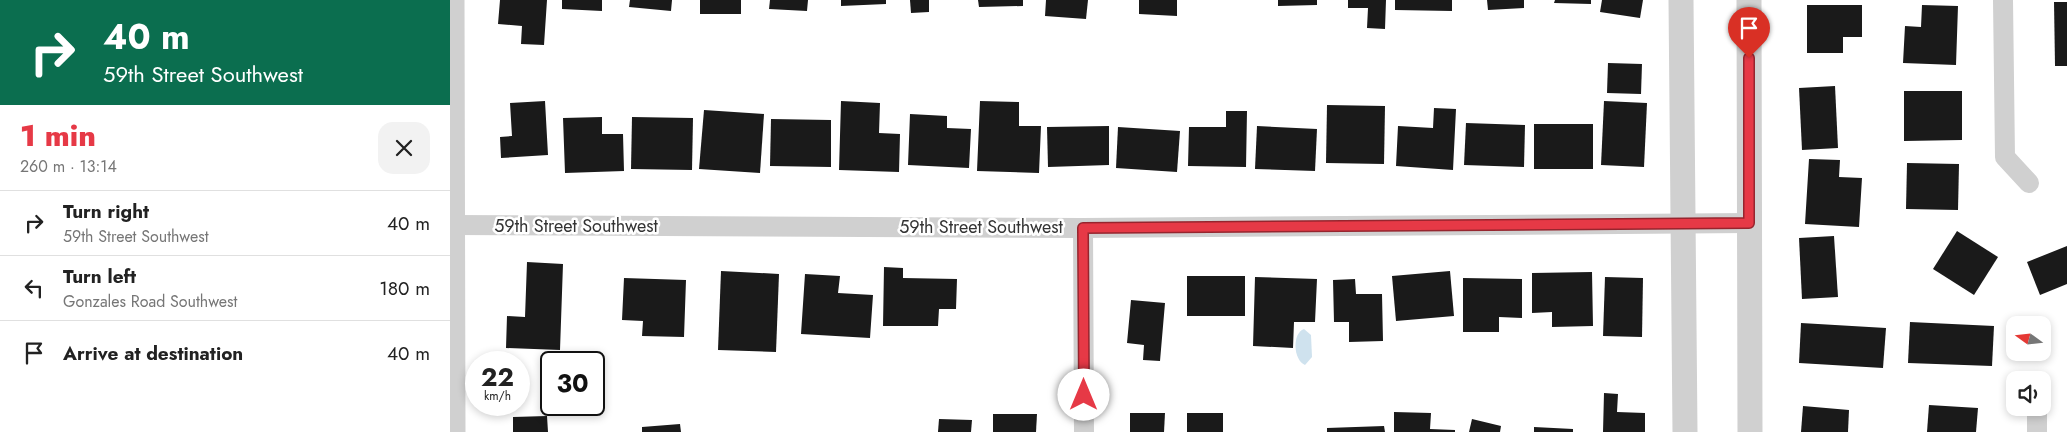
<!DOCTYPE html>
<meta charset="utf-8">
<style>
body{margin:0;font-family:Jost,sans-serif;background:#f2f2f2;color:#222;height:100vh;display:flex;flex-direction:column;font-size:19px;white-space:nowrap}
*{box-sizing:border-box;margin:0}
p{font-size:16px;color:#767676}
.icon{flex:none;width:28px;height:28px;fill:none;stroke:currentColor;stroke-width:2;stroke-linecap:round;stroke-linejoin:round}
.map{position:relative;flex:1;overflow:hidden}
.side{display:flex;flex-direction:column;background:#fff;width:450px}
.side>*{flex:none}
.guide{background:#0b6e4f;color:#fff;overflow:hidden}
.needle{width:32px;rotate:285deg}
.buttons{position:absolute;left:1556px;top:316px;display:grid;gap:10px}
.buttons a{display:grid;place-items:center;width:45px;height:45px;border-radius:10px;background:#fff;box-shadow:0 2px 8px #0003;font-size:25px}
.speed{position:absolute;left:15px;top:351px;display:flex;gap:10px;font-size:25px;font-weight:700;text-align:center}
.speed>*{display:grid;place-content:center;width:65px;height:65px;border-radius:50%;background:#fff;box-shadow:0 2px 8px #0003;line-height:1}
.speed small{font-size:12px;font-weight:400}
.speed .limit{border:2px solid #111;border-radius:8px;background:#fff;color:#111}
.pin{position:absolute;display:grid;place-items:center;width:42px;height:42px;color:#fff;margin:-51px -21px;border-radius:50% 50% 50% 0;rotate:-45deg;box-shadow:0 0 5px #0007}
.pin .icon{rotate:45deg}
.me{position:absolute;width:55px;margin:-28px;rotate:0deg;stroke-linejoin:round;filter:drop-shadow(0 0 4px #0008)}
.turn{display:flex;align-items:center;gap:18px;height:105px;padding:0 20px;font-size:22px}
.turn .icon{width:65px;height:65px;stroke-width:2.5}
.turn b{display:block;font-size:35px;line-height:42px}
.round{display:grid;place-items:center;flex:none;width:52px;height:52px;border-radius:15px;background:#f2f2f2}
.summary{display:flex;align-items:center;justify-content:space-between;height:85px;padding:0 20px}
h1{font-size:30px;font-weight:800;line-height:38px;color:#e63946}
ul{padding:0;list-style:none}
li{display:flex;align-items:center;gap:15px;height:65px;padding:0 20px;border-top:1px solid #e0e0e0}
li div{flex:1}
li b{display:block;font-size:19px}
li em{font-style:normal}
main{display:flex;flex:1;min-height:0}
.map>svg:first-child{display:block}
</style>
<main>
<section class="side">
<div class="guide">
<div class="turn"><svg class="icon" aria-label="right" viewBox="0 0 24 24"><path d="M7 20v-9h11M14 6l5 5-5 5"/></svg><div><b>40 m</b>59th Street Southwest</div></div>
</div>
<div class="summary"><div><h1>1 min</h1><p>260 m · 13:14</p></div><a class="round"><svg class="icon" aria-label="close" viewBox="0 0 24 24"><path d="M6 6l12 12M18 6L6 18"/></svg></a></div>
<ul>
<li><svg class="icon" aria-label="right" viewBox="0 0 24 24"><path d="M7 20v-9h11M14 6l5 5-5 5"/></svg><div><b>Turn right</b><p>59th Street Southwest</p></div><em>40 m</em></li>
<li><svg class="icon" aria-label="left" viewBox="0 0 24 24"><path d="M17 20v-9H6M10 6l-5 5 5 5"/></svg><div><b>Turn left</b><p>Gonzales Road Southwest</p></div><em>180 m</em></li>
<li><svg class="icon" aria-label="arrive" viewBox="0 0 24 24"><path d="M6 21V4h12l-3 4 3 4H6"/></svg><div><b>Arrive at destination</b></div><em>40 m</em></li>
</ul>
</section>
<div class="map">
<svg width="1617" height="432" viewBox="0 0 1617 432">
<rect width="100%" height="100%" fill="#fff"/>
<path fill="#cfe2ee" d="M 854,329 L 861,335 L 862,357 L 855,365 C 843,360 842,333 854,329 Z"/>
<g fill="#1a1a1a">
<polygon points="50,0 97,0 94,45 71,44 72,26 48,24"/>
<polygon points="112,0 152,0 152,11 112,9"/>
<polygon points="180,0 222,0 221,11 179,7"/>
<rect x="250" y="0" width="41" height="14"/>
<polygon points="320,0 358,0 357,11 319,9"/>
<polygon points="391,0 436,0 436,4 391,6"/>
<polygon points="460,0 479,0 479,12 461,13"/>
<polygon points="528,0 573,0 573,6 529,7"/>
<polygon points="596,0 638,0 636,19 595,16"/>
<polygon points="689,0 727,0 727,16 689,14"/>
<polygon points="828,0 867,0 867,5 828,6"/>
<polygon points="898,0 936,0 935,29 917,28 918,8 898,8"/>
<polygon points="945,0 1002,0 1002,11 945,10"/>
<polygon points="1037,0 1074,0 1074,8 1038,10"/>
<polygon points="1105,0 1141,0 1141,4 1104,3"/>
<polygon points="1152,0 1193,0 1190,18 1150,12"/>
<polygon points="1604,2 1617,2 1617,66 1605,66"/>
<polygon points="1357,5 1412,5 1412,37 1393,37 1393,53 1357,53"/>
<polygon points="1472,5 1508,6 1506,65 1453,63 1455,26 1471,27"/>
<polygon points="1158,63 1192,64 1191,94 1157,93"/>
<polygon points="1385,86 1388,148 1352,150 1349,88"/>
<polygon points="1454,91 1512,91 1512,140 1454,141"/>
<polygon points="95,101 98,155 51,158 50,137 62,136 60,103"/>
<polygon points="391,101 430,103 429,133 450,134 449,172 389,170"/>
<polygon points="530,101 569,102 569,126 591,126 589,173 527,171"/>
<polygon points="1154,101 1197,103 1194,167 1151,165"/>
<polygon points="877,105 935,106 934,164 876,163"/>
<polygon points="984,108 1006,109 1003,170 946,166 948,126 983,128"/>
<polygon points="254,110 314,114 310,173 249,169"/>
<polygon points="776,111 797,111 796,167 738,166 739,127 776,127"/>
<polygon points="460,114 497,116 497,128 521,129 519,168 458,165"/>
<polygon points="152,117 152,134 173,134 174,171 115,173 113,118"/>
<polygon points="182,117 243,118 242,170 181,169"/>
<polygon points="321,119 381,120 381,167 320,166"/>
<polygon points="1016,123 1075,125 1074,167 1014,165"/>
<rect x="1084" y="124" width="59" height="45"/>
<polygon points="659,126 659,165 598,167 597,127"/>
<polygon points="807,126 867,129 865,171 805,169"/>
<polygon points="668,127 730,131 727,172 666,168"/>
<polygon points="1359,159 1390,160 1389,177 1412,178 1409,227 1355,224"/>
<polygon points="1457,163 1509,164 1508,210 1456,209"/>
<polygon points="1507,231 1548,257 1524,295 1483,269"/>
<polygon points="1384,236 1388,297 1352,299 1349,238"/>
<polygon points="1617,246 1617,284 1590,295 1577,262"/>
<polygon points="77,262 113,264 110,350 56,348 57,316 75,317"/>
<polygon points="434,267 453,268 453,278 507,279 506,309 489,309 488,326 433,326"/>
<polygon points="271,271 329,274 326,352 268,350"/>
<polygon points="1000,271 1004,316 946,321 942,276"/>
<polygon points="1142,272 1143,326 1102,327 1102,312 1082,313 1082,273"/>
<polygon points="355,274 390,276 388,293 423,295 420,338 351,334"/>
<rect x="737" y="276" width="58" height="40"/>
<polygon points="805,277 867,279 865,322 844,322 843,348 803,346"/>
<polygon points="1155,277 1193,278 1192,337 1153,336"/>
<polygon points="174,278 236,280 234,337 192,336 193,321 172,320"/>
<polygon points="1013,278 1072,279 1072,318 1049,317 1049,332 1013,332"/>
<polygon points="905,279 906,294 932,294 933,341 899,342 899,322 884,322 883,280"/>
<polygon points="681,300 715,303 710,361 693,360 694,345 677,343"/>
<polygon points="1460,322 1544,326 1542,366 1458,363"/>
<polygon points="1351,323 1436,328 1433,368 1349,363"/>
<polygon points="1154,393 1168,394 1167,412 1195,413 1195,432 1153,432"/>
<polygon points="1479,405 1528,408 1526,432 1477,432"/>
<polygon points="1353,406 1399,410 1398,432 1351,432"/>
<polygon points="944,412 981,413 980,429 1005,430 1005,432 944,432"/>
<polygon points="680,413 715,413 714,432 680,432"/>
<rect x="737" y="413" width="36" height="19"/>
<polygon points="543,414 587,414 586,432 543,432"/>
<polygon points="97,416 98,432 63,432 63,417"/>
<polygon points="489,419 522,420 521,432 488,432"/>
<polygon points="1022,419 1051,426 1050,432 1019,432"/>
<polygon points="230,424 231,432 192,432 192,427"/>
<polygon points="934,426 935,432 877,432 877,428"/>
<polygon points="1084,427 1123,429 1123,432 1084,432"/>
</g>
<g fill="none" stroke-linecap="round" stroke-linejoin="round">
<g stroke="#d0d0d0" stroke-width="20">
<polyline points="1553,0 1555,157 1579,183"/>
<polyline points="2,225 633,228 1299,223"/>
<polyline points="633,228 634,432"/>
<polyline points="1587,408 1587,432"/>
</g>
<g stroke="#d0d0d0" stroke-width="25">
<polyline points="2,0 3,432"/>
<polyline points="1231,0 1235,432"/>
<polyline points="1299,0 1300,432"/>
</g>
</g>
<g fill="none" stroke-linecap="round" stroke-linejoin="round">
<defs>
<polyline id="route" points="634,395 633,228 1299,223 1299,58"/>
</defs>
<use href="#route" stroke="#96252e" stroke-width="12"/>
<use href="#route" stroke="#e63946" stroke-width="9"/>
</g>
<g text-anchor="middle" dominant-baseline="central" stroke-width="5" stroke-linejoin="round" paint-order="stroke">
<g font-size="18" fill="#333" stroke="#fff">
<text x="126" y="226">59th Street Southwest</text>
<text x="531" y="227">59th Street Southwest</text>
</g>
</g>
</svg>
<div class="buttons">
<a><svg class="needle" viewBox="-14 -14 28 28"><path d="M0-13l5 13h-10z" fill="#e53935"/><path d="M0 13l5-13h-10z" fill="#767676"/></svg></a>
<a><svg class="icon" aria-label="sound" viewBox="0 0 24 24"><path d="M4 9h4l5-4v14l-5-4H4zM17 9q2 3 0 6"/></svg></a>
</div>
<div class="speed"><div>22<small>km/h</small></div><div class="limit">30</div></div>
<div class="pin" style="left:1299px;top:58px;background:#d93025"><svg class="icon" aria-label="arrive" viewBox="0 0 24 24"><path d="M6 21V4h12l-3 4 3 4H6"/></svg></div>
<svg class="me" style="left:634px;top:395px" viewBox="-20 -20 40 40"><circle r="19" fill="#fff"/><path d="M0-13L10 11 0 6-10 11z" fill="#e63946"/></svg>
</div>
</main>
